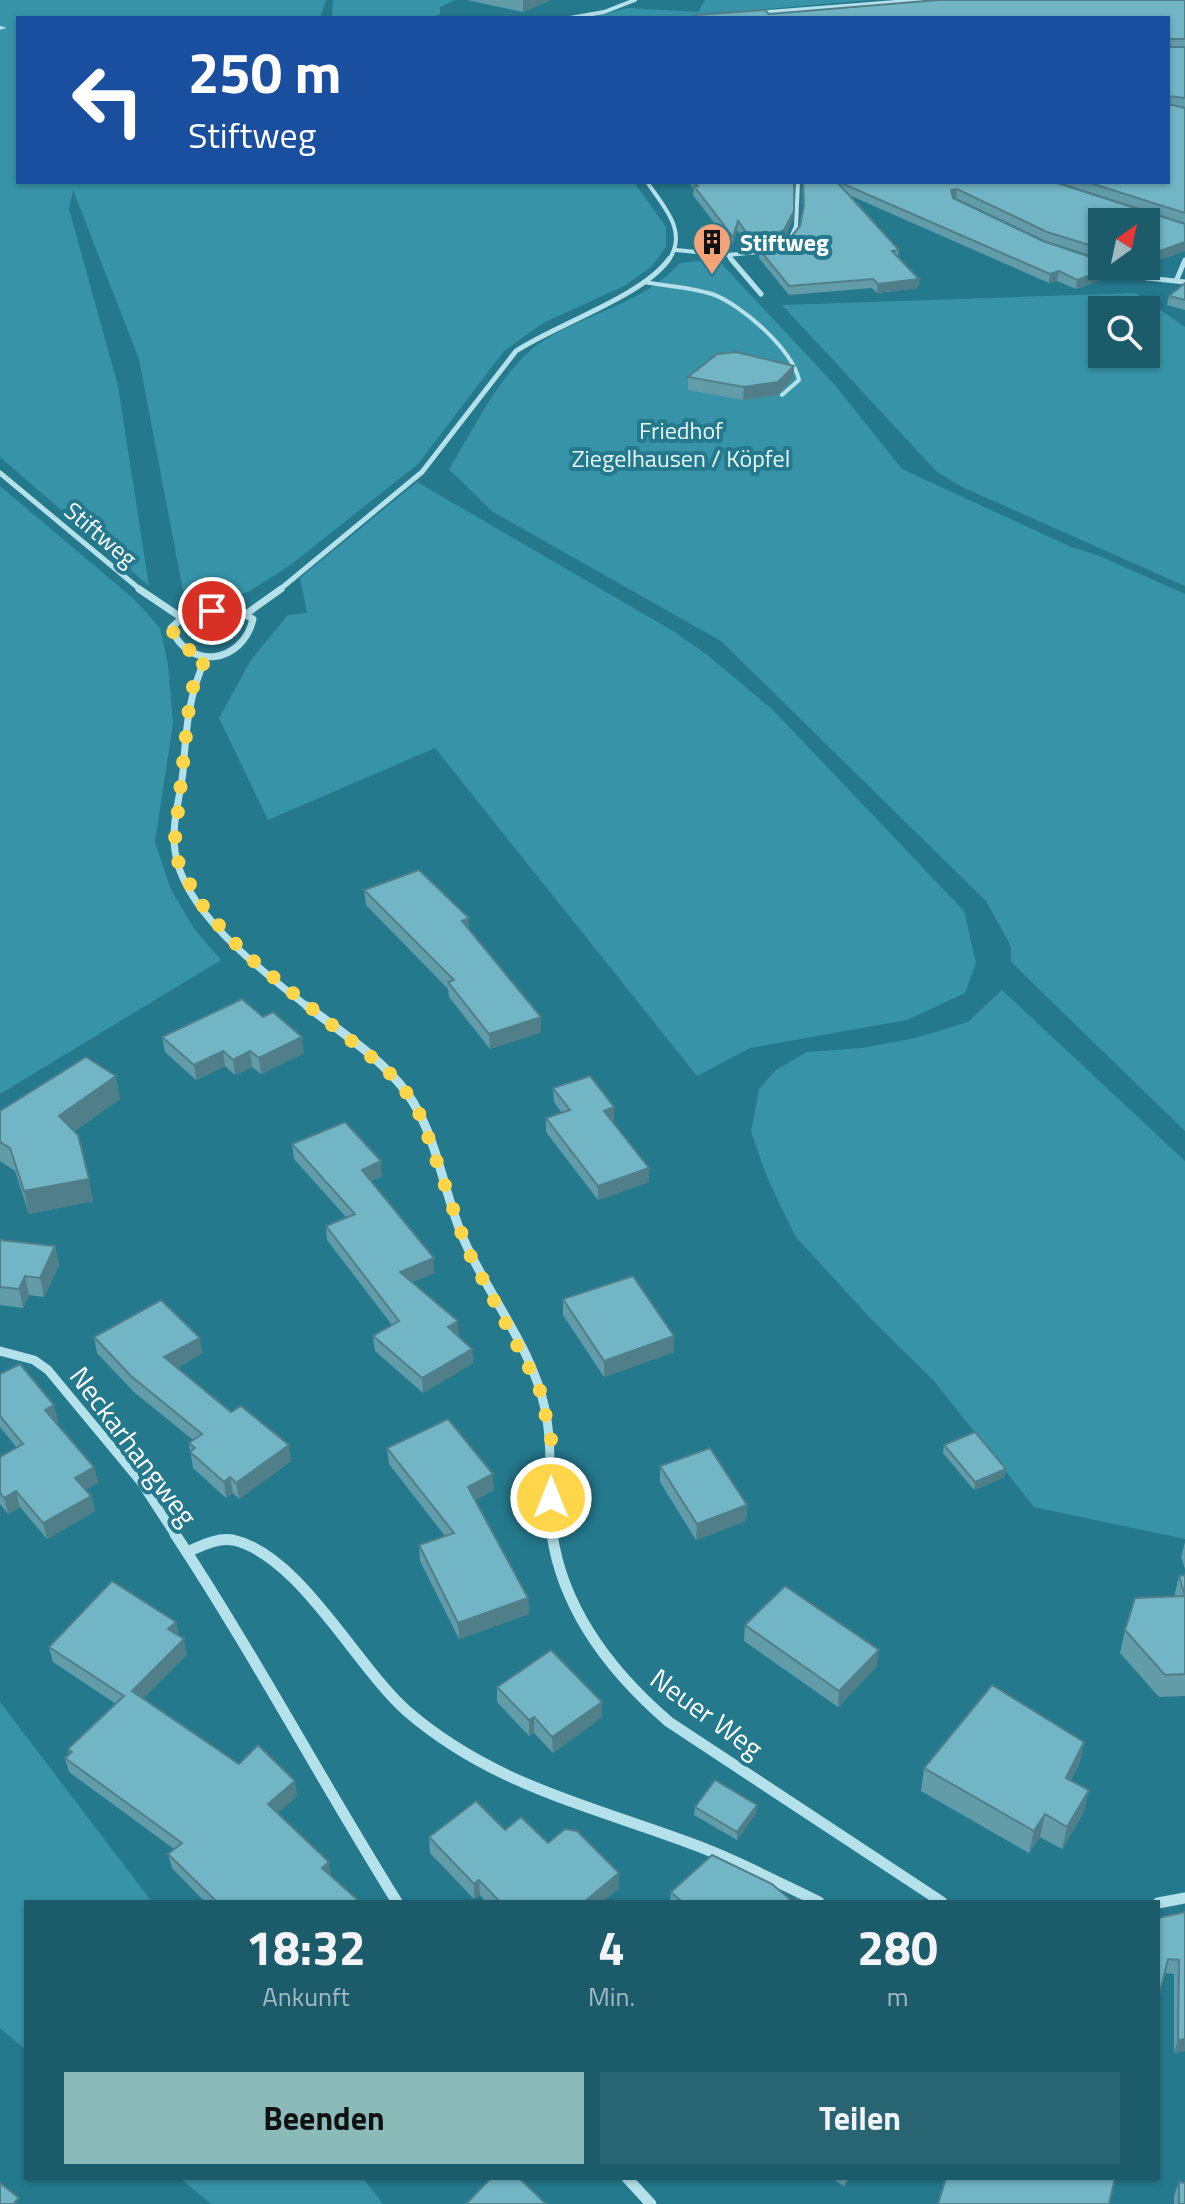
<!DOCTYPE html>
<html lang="de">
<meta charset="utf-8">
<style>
body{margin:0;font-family:"Titillium Web",sans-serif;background:#296472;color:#f1f3f6;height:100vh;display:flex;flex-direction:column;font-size:30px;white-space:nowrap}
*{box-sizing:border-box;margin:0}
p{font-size:26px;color:#a0b9c1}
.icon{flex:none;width:44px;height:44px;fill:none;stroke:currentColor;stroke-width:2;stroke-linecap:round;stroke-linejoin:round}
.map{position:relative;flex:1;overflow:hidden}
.drawer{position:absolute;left:24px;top:1900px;width:1136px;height:280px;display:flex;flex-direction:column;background:#1c5b6a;border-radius:0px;box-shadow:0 2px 6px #0004}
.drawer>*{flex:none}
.banner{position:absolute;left:16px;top:16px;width:1154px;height:168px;border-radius:0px;box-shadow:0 2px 6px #0004;background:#1a4fa0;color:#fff;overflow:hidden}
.needle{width:52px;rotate:33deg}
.controls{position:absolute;left:1088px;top:208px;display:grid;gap:16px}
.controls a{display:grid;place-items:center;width:72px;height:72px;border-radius:0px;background:#1c5b6a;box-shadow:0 2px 6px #0004;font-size:40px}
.pin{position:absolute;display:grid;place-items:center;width:68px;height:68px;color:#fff;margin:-34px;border:4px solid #fff;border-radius:50%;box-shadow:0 2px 8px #0007}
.me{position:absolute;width:88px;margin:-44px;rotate:0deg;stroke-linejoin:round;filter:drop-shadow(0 0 6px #0008)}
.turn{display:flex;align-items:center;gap:28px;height:168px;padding:0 40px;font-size:36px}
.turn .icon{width:104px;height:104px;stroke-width:2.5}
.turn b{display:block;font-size:56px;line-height:68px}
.eta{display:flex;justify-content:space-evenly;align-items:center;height:136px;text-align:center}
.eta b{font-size:48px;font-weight:700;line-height:56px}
.button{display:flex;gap:16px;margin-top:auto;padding:16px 40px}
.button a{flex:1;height:92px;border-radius:0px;background:#8bbbb9;color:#111;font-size:32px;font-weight:700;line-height:92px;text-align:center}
.button a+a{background:#296472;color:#f1f3f6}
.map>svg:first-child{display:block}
</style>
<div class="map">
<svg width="1185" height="2204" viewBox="0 0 1185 2204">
<rect width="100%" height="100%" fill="#25798d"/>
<g fill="#3794a8" fill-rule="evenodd">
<polygon points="0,0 326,0 320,18 18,18 18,182 634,182 666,227 666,247 651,267 624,286 543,323 504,351 418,464 289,566 248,592 216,599 183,591 139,359 73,190 69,209 118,386 149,586 0,457"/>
<polygon points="333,0 456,0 440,7 440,14 431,18 332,18"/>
<polygon points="705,0 870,0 668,18 588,18 628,8 698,12"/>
<path d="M 717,259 L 834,384 L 902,469 L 1071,547 L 1097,555 L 1185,594 L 1185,1131 L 1011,962 L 1011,946 L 986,901 L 721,641 L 493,512 L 449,469 C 474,429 503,366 543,341 C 587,313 644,303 680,263 Z"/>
<path d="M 1136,293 L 1185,327 L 1185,586 L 962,487 L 937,472 L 782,305 ZM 1102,310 L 1146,310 L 1146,354 L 1102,354 Z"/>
<polygon points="417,482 673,631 706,654 773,710 964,911 976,963 965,993 907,1020 750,1048 697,1076 435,748 268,820 219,718 251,660 288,615 307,613 300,578"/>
<polygon points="0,486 134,599 160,628 168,665 173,723 155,842 171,890 195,930 221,960 0,1094"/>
<polygon points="1002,990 1185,1161 1185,1539 1034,1507 934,1381 873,1321 795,1236 767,1177 751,1132 759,1089 776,1070 807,1052 862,1048 915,1038 968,1022"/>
<polygon points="0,1702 152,1902 26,1902 26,2050 0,2028"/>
<polygon points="180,2178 363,2178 383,2204 211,2204"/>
</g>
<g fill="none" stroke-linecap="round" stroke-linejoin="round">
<polygon fill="#a9e1eb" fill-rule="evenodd" points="0,26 5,27 6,28 0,30"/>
<path stroke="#b5e1eb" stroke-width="4" d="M 644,282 C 666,286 690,287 712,294 C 741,304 792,349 799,380 L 782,395"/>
<g stroke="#b5e1eb" stroke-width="4">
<polyline points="757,13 921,0"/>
<polyline points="570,18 604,12 635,0"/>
<path d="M 647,182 C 664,207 689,232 668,261"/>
<polyline points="790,240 796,226 798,182"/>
<polyline points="676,250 728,255 768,251"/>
<polyline points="728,255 733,261"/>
</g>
<g stroke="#b5e1eb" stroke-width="5">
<polyline points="731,259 761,294"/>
<polyline points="1102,266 1147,278 1185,282"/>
<polyline points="1177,279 1185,260"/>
<polyline points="0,473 142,591"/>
<path d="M 278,591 L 422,472 L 516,351 C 557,324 643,296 669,259"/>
</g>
<g stroke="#b5e1eb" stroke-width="7">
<polyline points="139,589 182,618"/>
<path d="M 212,611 L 238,611 L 253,619 C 243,663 189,672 171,628 L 182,618 Z"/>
<polyline points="246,614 281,589"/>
<path d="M 206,658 C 188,695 186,731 183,772 C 180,798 171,825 175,851 C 183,912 263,972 309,1008"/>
</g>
<g stroke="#b5e1eb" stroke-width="9">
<path d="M 307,1006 C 341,1032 381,1058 407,1093 C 438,1136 443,1193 464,1240 C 489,1297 532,1347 545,1409 C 554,1451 547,1494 553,1536"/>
<polyline points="0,1351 34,1360 48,1370 140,1481 176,1536"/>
</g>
<g stroke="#b5e1eb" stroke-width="11">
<path d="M 175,1534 C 254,1654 321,1780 397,1902"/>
<path d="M 552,1534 C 563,1610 612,1673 669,1722 L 942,1902"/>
<path d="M 187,1552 C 201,1546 218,1537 233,1540 C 300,1555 357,1668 408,1712 C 492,1784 587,1805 687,1842 C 732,1858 775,1881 819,1902"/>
<polyline points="1158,1903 1185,1898"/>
<polyline points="627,2178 651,2204"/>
</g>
</g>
<g fill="#629ca9">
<polygon points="467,0 551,0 523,12"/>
<polygon points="1185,0 1185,47 1168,47 1168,18 769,14"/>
<polygon points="1168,47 1185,47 1185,107 1168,104"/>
<polygon points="1185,108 1185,223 1058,182 1168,182"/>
<polygon points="688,182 794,182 793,219 784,239 776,243 790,238 800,226 803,209 802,182 1054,182 1185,224 1185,251 1146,264 1146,222 1102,222 1102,259 1046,241 956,198 954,198 1043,241 1102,261 1102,266 1116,266 1115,275 1076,289 1057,281 1049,283 849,195 899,250 898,257 919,279 918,288 877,293 872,288 789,295 759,258 759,249 770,246 752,249 737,230 732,246 693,195 694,189"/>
<polygon points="1185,283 1185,310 1167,305 1169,296"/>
<polygon points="794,366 793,379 777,395 743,400 688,390 688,377"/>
<polygon points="364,890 469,918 469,930 541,1032 490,1049 449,997 448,989 366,905"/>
<polygon points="162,1037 304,1053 261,1074 252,1067 235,1075 225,1066 196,1080 165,1052"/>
<polygon points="553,1088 614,1107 614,1121 613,1122 649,1182 598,1200 546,1132 546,1118 562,1113 554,1102"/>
<polygon points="120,1099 74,1131 93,1201 29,1214 15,1171 0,1161 0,1111"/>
<polygon points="292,1144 382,1176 371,1181 434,1258 434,1273 412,1282 458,1321 458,1336 472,1349 473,1363 423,1393 375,1351 373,1336 392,1325 327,1240 326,1226 346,1217 294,1159"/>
<polygon points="0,1240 55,1246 59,1265 44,1297 29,1295 23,1308 0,1305"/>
<polygon points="563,1299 674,1352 604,1377 563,1315"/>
<polygon points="94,1337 202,1353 177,1368 291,1461 239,1499 233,1493 226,1498 193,1468 189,1443 193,1440 134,1392 97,1353"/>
<polygon points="0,1374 58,1421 56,1422 94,1467 98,1483 86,1489 91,1496 95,1511 47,1539 20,1507 8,1514 0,1504 0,1457 17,1448 0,1427"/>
<polygon points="944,1445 1006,1469 1004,1477 974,1490 943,1453"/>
<polygon points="387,1448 494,1490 475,1500 528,1598 529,1614 459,1639 420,1561 419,1545 445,1536 389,1464"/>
<polygon points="660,1466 747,1505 746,1521 696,1540 660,1482"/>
<polygon points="1185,1542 1185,1569 1181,1557"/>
<polygon points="1185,1575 1185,1696 1159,1697 1120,1653 1125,1630 1174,1597 1179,1576"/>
<polygon points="176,1622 178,1635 187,1654 143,1698 239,1764 297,1796 277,1813 331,1876 360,1902 205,1902 172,1868 168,1854 174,1849 69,1772 65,1758 69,1754 68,1749 116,1704 53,1662 49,1647"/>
<polygon points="745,1625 877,1666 838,1707 744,1641"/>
<polygon points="497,1687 602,1717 553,1753 534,1733 529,1736 497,1702"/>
<polygon points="1084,1742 1079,1764 1071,1780 1089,1790 1083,1813 1062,1849 1040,1837 1029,1853 921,1791 924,1768"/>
<polygon points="695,1807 756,1813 737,1840 694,1815"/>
<polygon points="505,1830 548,1843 619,1873 619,1888 602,1902 486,1902 480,1895 474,1899 430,1853 429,1837"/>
<polygon points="671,1892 793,1902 802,1902 670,1902"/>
<polygon points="1185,1912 1185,2051 1174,2053 1174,1974 1165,1973 1158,1918"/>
<polygon points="831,2178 849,2178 844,2186"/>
<polygon points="1179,2182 1185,2204 1174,2204 1174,2196"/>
</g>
<g fill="#507f89">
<polygon points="523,0 551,0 523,12"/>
<polygon points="957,189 956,198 950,199 951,190"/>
<polygon points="794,211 793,219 784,239 773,245 752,249 752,240"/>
<polygon points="738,221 737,230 732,246 733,237"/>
<polygon points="1185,242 1185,251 1146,264 1146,256"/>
<polygon points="1116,266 1115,275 1076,289 1077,280"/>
<polygon points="1059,271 1057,281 1049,283 1050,274"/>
<polygon points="919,279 918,288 877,293 878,284"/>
<polygon points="794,366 793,379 777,395 743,400 744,387"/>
<polygon points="469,918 469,933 462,921"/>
<polygon points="541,1017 541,1032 490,1049 489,1034"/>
<polygon points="302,1037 304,1053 261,1074 259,1058"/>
<polygon points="223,1051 225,1066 196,1080 194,1065"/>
<polygon points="250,1051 252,1067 235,1075 233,1060"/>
<polygon points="116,1076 120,1099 63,1138 59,1116"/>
<polygon points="614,1107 614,1121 604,1125 604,1111"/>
<polygon points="381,1161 382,1176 363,1184 362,1170"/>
<polygon points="649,1168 649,1182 598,1200 598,1186"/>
<polygon points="89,1179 93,1201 29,1214 24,1191"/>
<polygon points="55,1246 59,1265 44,1297 40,1278"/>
<polygon points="434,1258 434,1273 401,1287 400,1272"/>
<polygon points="25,1276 29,1295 23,1308 19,1289"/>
<polygon points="458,1321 459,1335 449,1342 448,1327"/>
<polygon points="674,1336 674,1352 604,1377 604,1361"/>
<polygon points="200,1338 202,1353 167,1373 164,1357"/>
<polygon points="472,1349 473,1363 423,1393 422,1378"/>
<polygon points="54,1405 58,1421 49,1426 45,1410"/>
<polygon points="289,1445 291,1461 239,1499 236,1483"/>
<polygon points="94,1467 98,1483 79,1493 75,1478"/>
<polygon points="1006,1469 1004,1477 974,1490 975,1482"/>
<polygon points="493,1474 494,1490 469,1503 468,1487"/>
<polygon points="230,1477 233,1493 226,1498 224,1482"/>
<polygon points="16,1491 20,1507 8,1514 4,1498"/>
<polygon points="91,1496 95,1511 47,1539 43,1523"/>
<polygon points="747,1505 746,1521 696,1540 697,1524"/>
<polygon points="528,1598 529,1614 459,1639 458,1623"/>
<polygon points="176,1622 179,1636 168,1629"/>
<polygon points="184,1639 187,1654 135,1706 132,1691"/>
<polygon points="879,1650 877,1666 838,1707 839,1691"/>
<polygon points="602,1702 602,1717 553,1753 552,1737"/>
<polygon points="534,1717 534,1733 529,1736 529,1720"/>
<polygon points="1084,1742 1079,1764 1061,1800 1066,1778"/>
<polygon points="295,1781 297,1796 271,1819 268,1804"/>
<polygon points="1089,1790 1083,1813 1062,1849 1067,1827"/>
<polygon points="757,1805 756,1813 737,1840 737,1832"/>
<polygon points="1045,1814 1040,1837 1029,1853 1034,1831"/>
<polygon points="329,1862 331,1876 322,1868"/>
<polygon points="619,1873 619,1888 602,1902 584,1902"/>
<polygon points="479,1880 480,1895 474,1899 474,1884"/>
<polygon points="1185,2039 1185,2051 1174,2053 1178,2040"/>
</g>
<g fill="#72b5c4" stroke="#507f89" stroke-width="2">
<polygon points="938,0 1185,0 1185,39 1168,39 1168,18 691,18 696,15 765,10 769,14"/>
<polygon points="1168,47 1185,47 1185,98 1168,96"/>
<polygon points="1168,104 1185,108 1185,213 1087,182 1168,182"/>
<polygon points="695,182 794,182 794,211 784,230 773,236 752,240 738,221 733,237 694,186 698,186"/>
<polygon points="803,182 837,182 899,250 892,251 919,279 878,284 873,279 789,286 759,249 790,238 800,226 804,205"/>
<polygon points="839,182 1054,182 1185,224 1185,242 1146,256 1146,222 1102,222 1102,249 1047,232 957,189 951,190 953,198 1043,241 1102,261 1102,266 1116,266 1077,280 1059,271 1050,274"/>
<polygon points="1185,283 1185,300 1169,296"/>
<polygon points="736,352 794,366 778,382 744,387 688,377 717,354"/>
<polygon points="419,870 469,918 462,921 541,1017 489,1034 448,982 454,980 364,890"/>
<polygon points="242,999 263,1017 273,1012 302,1037 259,1058 250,1051 233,1060 223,1051 194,1065 162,1037"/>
<polygon points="86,1057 116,1076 59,1116 78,1135 89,1179 24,1191 10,1148 0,1142 0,1111"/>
<polygon points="590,1076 614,1107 604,1111 649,1168 598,1186 546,1118 570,1110 553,1088"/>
<polygon points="345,1122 381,1161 362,1170 434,1258 400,1272 458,1321 448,1327 472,1349 422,1378 373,1336 399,1321 326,1226 355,1214 292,1144"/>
<polygon points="0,1240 55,1246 40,1278 25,1276 19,1289 0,1287"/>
<polygon points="633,1276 674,1336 604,1361 563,1299"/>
<polygon points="161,1300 200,1338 164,1357 231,1412 241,1406 289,1445 236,1483 230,1477 224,1482 190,1452 195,1448 189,1443 202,1434 131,1376 94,1337"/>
<polygon points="20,1364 54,1405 45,1410 94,1467 75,1478 91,1496 43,1523 16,1491 4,1498 0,1493 0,1457 23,1444 0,1416 0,1374"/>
<polygon points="448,1419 493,1474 468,1487 528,1598 458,1623 419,1545 454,1533 387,1448"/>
<polygon points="975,1432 1006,1469 975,1482 944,1445"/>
<polygon points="710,1448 747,1505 697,1524 660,1466"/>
<polygon points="1185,1575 1185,1674 1165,1675 1125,1630 1135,1598 1185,1596 1179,1576"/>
<polygon points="112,1581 176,1622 168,1629 184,1639 132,1691 239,1764 258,1745 295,1781 268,1804 329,1862 322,1868 360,1902 217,1902 168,1854 182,1843 65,1758 72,1752 68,1749 124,1696 49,1647"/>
<polygon points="785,1586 879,1650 839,1691 745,1625"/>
<polygon points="551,1650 602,1702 552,1737 534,1717 529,1720 497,1687"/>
<polygon points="992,1685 1084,1742 1066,1778 1089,1790 1067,1827 1045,1814 1034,1831 924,1768"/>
<polygon points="715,1780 757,1805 737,1832 695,1807"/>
<polygon points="476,1801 505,1830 521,1817 548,1843 565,1829 577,1831 619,1873 584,1902 500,1902 479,1880 474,1884 429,1837"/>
<polygon points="712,1855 772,1884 793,1902 796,1899 802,1902 682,1902 671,1892"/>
<polygon points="1185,1912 1185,2039 1178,2040 1179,1960 1168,1959 1158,2000 1158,1918"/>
<polygon points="491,2178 519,2178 546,2204 466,2204"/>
<polygon points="946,2178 1115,2178 1109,2204 938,2204"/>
<polygon points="1179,2182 1185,2183 1185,2204 1179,2204"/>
<polygon points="0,2183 19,2198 14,2203 15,2204 0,2204"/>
</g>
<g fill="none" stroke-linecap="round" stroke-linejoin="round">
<polyline stroke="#ffd54a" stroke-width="14" stroke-dasharray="0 25.2" points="212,611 182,618 171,628 181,646 206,658 194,682 189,707 175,839 179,866 206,911 245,954 386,1069 411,1098 422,1119 467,1249 539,1387 551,1438 551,1498"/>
</g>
<defs>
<symbol id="building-pin" viewBox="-11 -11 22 30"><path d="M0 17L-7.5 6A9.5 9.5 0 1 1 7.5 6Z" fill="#f4a379" stroke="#25798d"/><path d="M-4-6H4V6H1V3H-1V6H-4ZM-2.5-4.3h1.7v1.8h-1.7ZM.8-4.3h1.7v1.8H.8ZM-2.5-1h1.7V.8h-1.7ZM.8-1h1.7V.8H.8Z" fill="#111"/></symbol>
</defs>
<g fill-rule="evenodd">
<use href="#building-pin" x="690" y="220" width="44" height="60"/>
</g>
<g text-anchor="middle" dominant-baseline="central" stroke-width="8" stroke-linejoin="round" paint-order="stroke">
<g font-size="24" font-weight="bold" fill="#fff" stroke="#25798d" text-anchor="start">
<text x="740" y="242">Stiftweg</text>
</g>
<g font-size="24" fill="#e4f7fa" stroke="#25798d">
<text x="681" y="430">Friedhof<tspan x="681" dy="28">Ziegelhausen / Köpfel</tspan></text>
</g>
<g font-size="24" fill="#fff" stroke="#25798d">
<text transform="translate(101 534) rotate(40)">Stiftweg</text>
</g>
<g font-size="28" fill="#fff" stroke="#25798d">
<text transform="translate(134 1446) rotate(53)">Neckarhangweg</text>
<text transform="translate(707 1713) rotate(36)">Neuer Weg</text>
</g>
</g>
</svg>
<div class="controls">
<a><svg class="needle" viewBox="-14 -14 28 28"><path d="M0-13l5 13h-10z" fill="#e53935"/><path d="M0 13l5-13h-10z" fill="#a0b9c1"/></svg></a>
<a><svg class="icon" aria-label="search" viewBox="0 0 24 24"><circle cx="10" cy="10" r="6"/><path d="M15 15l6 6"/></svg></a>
</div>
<div class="pin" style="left:212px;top:611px;background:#d93025"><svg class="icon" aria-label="arrive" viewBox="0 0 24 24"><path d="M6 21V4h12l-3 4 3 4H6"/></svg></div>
<svg class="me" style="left:551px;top:1498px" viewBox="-20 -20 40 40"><circle r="17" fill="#ffd54a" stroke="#fff" stroke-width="3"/><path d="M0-11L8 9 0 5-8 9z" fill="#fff"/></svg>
<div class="banner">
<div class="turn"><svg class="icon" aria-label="left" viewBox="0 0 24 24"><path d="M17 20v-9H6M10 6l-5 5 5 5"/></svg><div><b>250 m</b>Stiftweg</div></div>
</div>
<section class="drawer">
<div class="eta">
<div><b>18:32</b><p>Ankunft</p></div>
<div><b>4</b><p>Min.</p></div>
<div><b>280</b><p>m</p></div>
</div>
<div class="button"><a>Beenden</a><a>Teilen</a></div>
</section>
</div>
